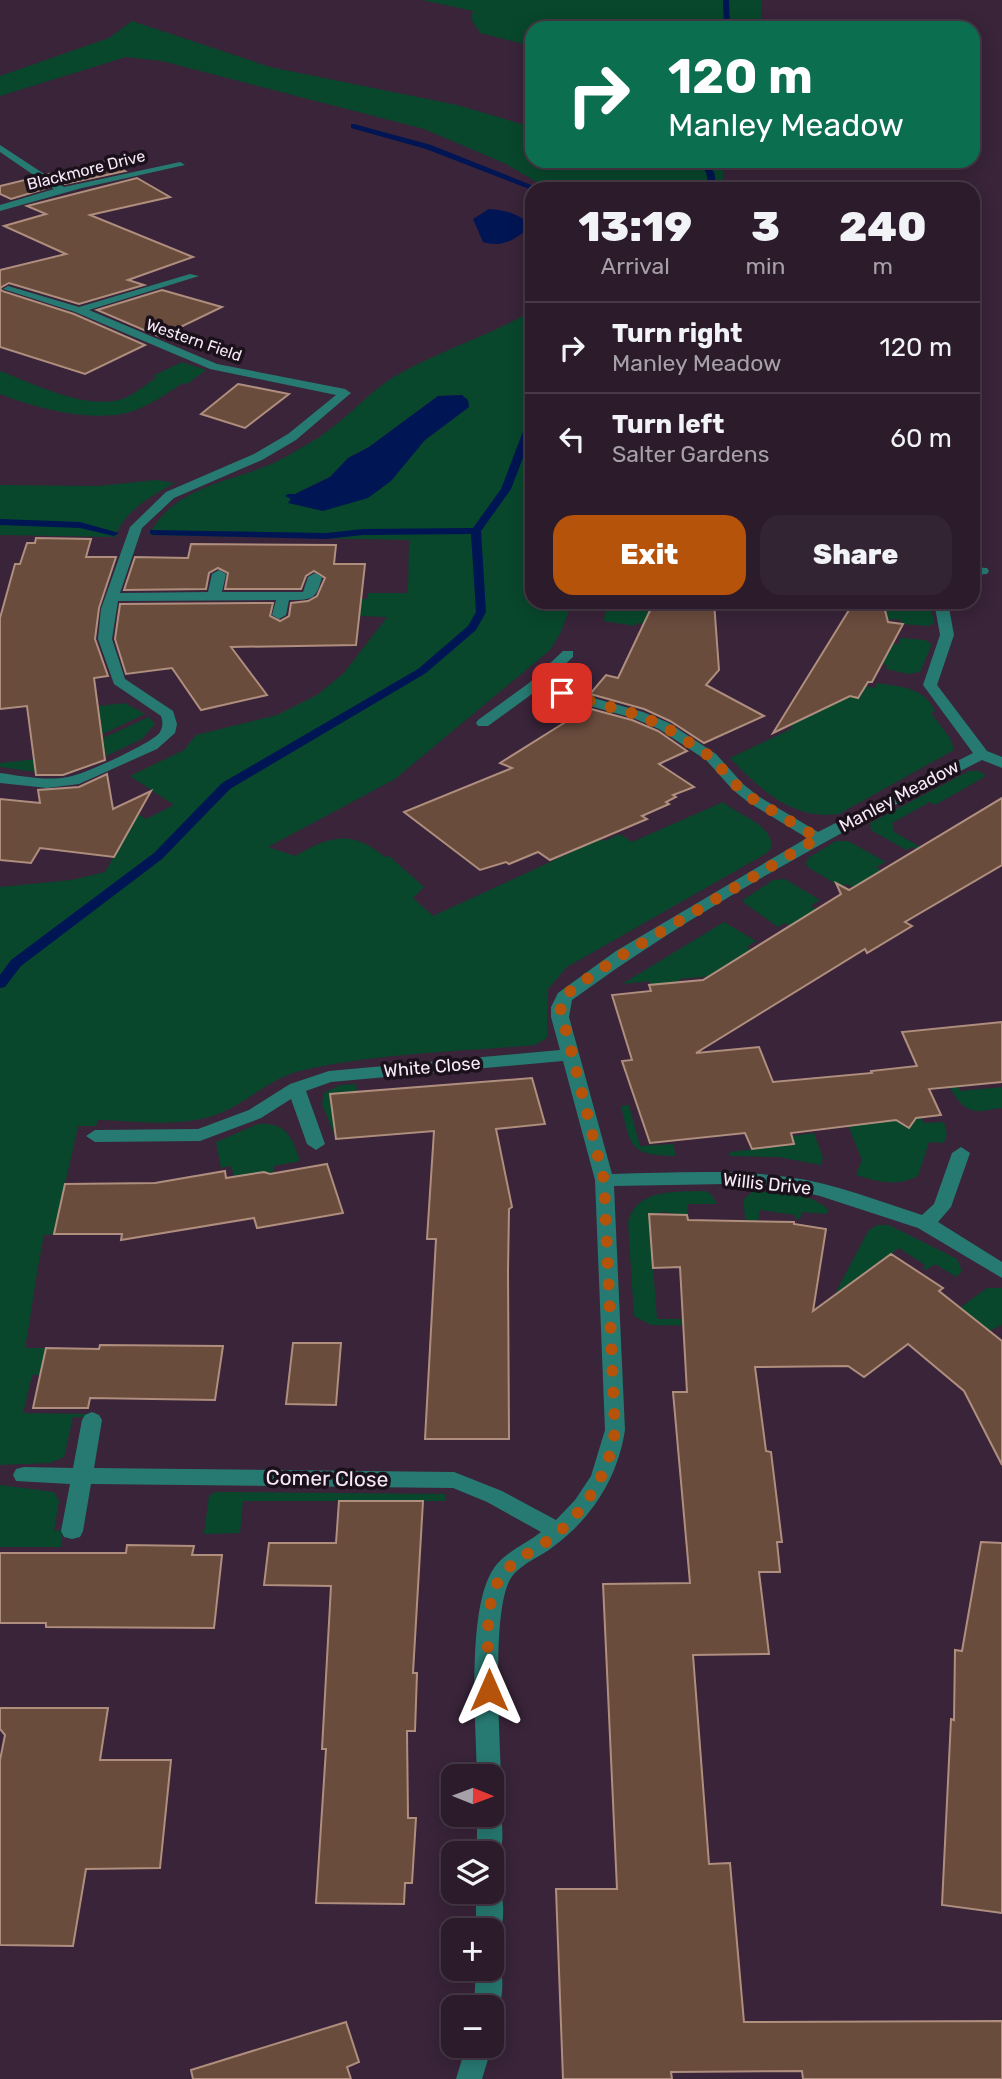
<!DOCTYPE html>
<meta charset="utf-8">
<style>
body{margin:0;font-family:Rubik,sans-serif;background:#332433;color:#f1f3f6;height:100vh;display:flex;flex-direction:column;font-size:26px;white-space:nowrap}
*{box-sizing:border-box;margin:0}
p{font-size:23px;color:#a6a1a9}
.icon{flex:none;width:38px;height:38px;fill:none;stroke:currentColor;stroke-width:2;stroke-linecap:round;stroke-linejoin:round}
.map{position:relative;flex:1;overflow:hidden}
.drawer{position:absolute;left:525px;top:182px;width:455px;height:427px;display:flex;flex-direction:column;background:#2b1b2b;border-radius:21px;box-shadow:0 4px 18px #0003,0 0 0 2px #473947}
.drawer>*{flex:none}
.hud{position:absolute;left:525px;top:21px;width:455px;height:147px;border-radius:21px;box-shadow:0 4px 18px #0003,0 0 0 2px #473947;background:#0b6e4f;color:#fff;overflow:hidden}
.needle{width:46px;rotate:91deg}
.controls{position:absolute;left:441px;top:1764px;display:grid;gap:14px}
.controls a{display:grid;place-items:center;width:63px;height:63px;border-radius:14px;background:#2b1b2b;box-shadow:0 4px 18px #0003,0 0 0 2px #473947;font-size:35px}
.pin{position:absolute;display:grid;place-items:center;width:60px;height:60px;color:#fff;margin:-30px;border-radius:14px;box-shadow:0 4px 10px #0006}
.me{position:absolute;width:77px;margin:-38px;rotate:0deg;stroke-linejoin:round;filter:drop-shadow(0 0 5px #0008)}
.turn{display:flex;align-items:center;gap:24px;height:147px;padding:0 28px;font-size:32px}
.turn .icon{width:91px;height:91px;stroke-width:2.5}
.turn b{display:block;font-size:49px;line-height:60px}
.eta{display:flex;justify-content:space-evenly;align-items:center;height:119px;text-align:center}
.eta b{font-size:42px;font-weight:800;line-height:49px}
.cta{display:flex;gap:14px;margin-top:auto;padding:14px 28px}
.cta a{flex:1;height:80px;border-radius:21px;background:#b45309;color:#fff;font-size:28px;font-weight:800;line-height:80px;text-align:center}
.cta a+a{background:#332433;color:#f1f3f6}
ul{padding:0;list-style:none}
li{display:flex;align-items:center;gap:21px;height:91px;padding:0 28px;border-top:2px solid #473947}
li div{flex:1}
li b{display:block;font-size:26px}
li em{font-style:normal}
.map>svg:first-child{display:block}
</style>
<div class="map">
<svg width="1002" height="2079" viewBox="0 0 1002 2079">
<rect width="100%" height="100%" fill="#392439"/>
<g fill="#08472c" fill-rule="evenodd">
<polygon points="422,0 761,0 761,19 749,28 532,28 532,46 480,33 471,19 473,11"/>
<polygon points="132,21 270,67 457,105 532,127 532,161 723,161 723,189 549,189 506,164 424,129 162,61 126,57 0,96 0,76 109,38"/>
<path d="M 532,311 L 532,602 L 572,602 L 561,632 L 550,650 L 395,779 L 268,847 L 295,856 C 330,836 351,829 385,857 L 389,856 L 424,887 L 413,898 L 433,916 L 600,839 L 604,841 L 620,834 L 632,842 L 723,802 C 739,816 771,823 772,847 L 767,853 L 567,967 L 548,989 L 547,1038 L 535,1045 C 457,1052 376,1053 300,1071 C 272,1078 251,1099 225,1111 C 187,1129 138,1121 98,1120 L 96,1126 L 78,1126 L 54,1234 L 44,1235 C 36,1272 32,1310 25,1348 L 46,1348 L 40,1375 L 32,1375 L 23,1413 L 89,1414 L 88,1417 L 73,1417 L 64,1457 L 50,1463 L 0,1465 L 0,887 L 72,880 L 105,872 L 138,814 L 146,819 L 174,805 L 130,776 L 184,750 L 196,735 L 277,715 L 317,695 L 344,673 L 387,617 L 359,616 L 328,599 L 367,599 L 368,593 L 408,593 L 409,540 L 149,535 C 177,480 242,483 289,455 C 304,446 321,437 334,426 C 354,411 371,391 392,378 C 437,351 487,337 532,311 ZM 461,395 L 469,407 L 425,440 L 407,459 L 288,503 L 295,494 L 330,477 L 348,458 L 369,447 L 438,396 Z"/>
<path d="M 182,362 L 206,370 L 187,384 L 183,383 C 166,394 149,406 130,412 C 93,423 35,408 0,394 L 0,371 C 34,384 89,412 125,398 C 136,393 147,384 157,377 L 153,376 Z"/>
<path d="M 156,480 L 175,483 C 154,494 122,512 116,537 L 0,535 L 0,485 L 98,486 Z"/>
<polygon points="614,602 642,603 643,608 659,608 665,626 637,623 636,626 604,621 606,605"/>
<polygon points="883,602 928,602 935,622 929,626 901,624 901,620 877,618 884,606"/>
<polygon points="900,638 925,640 932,644 920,672 908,674 886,669 887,665 866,661 882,642 899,644"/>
<path d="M 877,683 C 901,687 924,687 935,711 L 931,713 L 950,738 L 954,750 L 839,814 C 792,820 761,790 730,758 L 793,728 L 790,725 L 828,706 L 835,693 L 858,698 L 865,686 L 875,688 Z"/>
<polygon points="125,703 145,714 101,735 90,718 100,716 99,706"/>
<polygon points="149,717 155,724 142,739 81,768 43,773 0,767 0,763 103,752 101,739"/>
<polygon points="969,771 979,771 986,776 935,805 930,802 892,823 894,832 931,853 928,855 912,847 906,850 871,830 870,823"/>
<polygon points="836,841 848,841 886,862 876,867 885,873 866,895 847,884 841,887 809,868 806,864 808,858"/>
<polygon points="785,879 820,900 811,906 826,916 802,933 785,923 778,927 744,903 744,899 773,880"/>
<polygon points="724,922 756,941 747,947 754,953 725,975 679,979 679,982 649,985 649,981 622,984"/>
<path d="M 944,1058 L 960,1091 L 1002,1087 L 1002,1108 C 995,1108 987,1111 980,1111 C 955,1112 946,1077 937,1059 Z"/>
<polygon points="356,1084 357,1092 330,1094 336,1139 322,1104 324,1093 340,1085"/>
<path d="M 629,1105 L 640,1146 L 673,1144 L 676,1156 C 630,1155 631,1148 621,1106 Z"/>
<path d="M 921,1117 L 924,1123 L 944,1122 L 947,1134 L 944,1143 L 929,1142 L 918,1176 C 896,1187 879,1182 856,1175 L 862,1160 L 847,1123 L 895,1120 L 900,1123 Z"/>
<path d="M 258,1124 C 286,1122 292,1137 300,1161 L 274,1166 L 274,1173 L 264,1172 L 235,1180 L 231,1166 L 221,1168 L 216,1142 Z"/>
<polygon points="814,1133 823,1158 821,1165 778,1157 730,1156 729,1152 794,1145 792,1136"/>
<path d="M 705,1191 L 711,1194 L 717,1204 L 688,1204 L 687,1215 L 662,1212 L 649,1215 L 657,1319 L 722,1319 L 716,1326 L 651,1325 L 634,1316 L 628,1222 C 636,1188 677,1192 705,1191 Z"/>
<path d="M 753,1191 C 777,1193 808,1192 827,1208 L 828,1214 L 802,1212 L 800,1219 L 795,1219 L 795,1215 L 760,1210 L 751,1263 L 743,1200 Z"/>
<polygon points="877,1225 889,1225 957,1259 962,1271 956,1277 935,1264 926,1270 923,1268 925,1265 899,1248 840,1294 836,1292 868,1231"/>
<polygon points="987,1288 1002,1288 1002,1325 987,1332 972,1317 958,1309"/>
<polygon points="0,1485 54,1492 59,1501 54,1530 63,1531 61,1547 0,1547"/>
<polygon points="215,1492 445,1494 445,1501 243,1501 240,1533 204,1534 209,1496"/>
</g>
<g fill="#001553">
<path d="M 489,209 C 504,210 516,213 528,222 L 529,228 C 514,240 503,248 483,242 L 473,219 Z"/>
<polygon points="462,395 468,400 469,407 425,440 391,481 368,498 323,511 288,503 291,499 285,496 288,494 295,494 330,477 348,458 369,447 438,396"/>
</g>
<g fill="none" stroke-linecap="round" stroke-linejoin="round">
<g fill="#001553" fill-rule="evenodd">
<polygon points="723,0 729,0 730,28 724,28"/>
<polygon points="354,124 431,145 541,189 532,190 426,149 351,128 351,124"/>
<polygon points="696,161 704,161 714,172 717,189 709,189 706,172"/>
<polygon points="532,418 532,434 511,489 481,531 486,612 476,630 426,673 230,789 162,859 21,966 5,987 0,988 0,975 11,960 154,853 222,783 418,669 468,626 476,612 471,534 363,535 326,539 154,535 150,534 150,530 326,533 363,529 473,528 501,489 527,421"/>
<polygon points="0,519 80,522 119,533 114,536 80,528 0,525"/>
</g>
</g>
<g fill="#6a4c3d" stroke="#af8e7e" stroke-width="2">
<polygon points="107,161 125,171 65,184 49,174"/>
<polygon points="33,178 48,188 11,199 0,194 0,186"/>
<polygon points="137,178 170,197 90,215 193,257 128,280 144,285 79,304 9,283 0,288 2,291 74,314 145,345 85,374 0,347 0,270 66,254 4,226 46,214 27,206"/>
<polygon points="162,290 222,307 160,337 97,310"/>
<polygon points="238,384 289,394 245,428 201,414"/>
<polygon points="36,538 91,539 86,557 116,557 99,608 95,639 108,676 94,678 105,760 63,775 36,775 27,706 0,709 0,618 15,564 20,564 27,543 35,543"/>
<polygon points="191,544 336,545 334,564 365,564 356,645 231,647 267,695 201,710 172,668 126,674 115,639 120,604 273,603 270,616 280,621 289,616 291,603 308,601 317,596 325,578 314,571 306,576 301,589 225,589 228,573 218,568 209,573 206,589 124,590 135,557 188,558"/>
<polygon points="654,602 714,602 719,670 706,685 764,716 704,743 670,721 644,709 590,694 606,675 618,678"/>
<polygon points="854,602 883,602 888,622 903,624 872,682 868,682 858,698 850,696 773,733"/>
<polygon points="580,706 632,720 658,731 687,751 659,764 694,787 673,795 676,797 666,802 669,804 642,816 647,819 550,860 538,852 509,864 506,862 480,870 404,812 512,768 500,763 567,721"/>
<polygon points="107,774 113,809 151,791 114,857 40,848 31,863 0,860 0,799 40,803 38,790 79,787"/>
<polygon points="1002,798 1002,865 905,922 912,926 867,953 865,949 696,1053 759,1047 773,1082 872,1073 871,1071 917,1066 902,1032 1002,1022 1002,1082 929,1089 941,1115 916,1118 909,1128 896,1120 791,1133 794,1144 752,1149 745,1133 650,1143 622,1061 632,1060 612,995 651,991 649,985 703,980 841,894 836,883 849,890"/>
<polygon points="532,1078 545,1124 496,1129 512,1207 509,1209 508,1271 509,1439 425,1439 436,1239 427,1239 434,1131 336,1139 330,1094"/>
<polygon points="327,1164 343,1213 257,1228 254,1218 121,1240 122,1234 54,1234 65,1184 155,1183 225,1171 226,1178 264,1172 270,1174"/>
<polygon points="649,1214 687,1215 688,1220 794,1222 794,1224 826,1229 813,1311 891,1254 943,1288 939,1291 1002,1341 1002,1465 964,1391 908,1344 864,1377 848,1366 755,1367 766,1451 771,1452 782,1542 777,1542 780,1572 759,1572 769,1654 693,1655 709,1864 730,1863 744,2022 1002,2021 1002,2079 803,2079 802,2071 671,2072 672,2079 563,2079 556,1889 617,1889 603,1584 690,1583 673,1392 687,1392 680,1267 653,1268"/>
<polygon points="293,1343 341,1343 336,1405 286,1404"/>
<polygon points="100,1345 223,1346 215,1400 90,1398 88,1408 33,1408 46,1348 99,1349"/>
<polygon points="339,1501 423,1501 413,1673 417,1673 415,1731 407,1731 408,1818 416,1818 412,1883 405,1883 404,1904 316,1903 326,1749 322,1749 331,1586 264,1585 269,1543 336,1543"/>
<polygon points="981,1542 1002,1543 1002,1913 942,1905 951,1719 954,1720 955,1650 962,1651"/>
<polygon points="127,1545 194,1546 192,1555 222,1555 214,1628 46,1627 46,1623 0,1623 0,1553 126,1553"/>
<polygon points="0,1708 108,1708 100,1760 171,1760 160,1868 86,1869 73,1946 0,1945 0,1760 5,1735 0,1729"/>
<polygon points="346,2022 359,2062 347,2067 351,2079 193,2079 191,2070"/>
</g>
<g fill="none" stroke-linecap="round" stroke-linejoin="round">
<g fill="#277a72" fill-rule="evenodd">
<polygon points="0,145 64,187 180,162 185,165 82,188 0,211 0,205 54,189 0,152"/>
<path d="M 190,274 L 199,276 L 89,310 L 217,364 L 345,389 L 351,393 L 296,440 L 262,460 L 174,498 L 142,528 L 120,593 L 208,592 L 212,574 L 219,570 L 226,574 L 222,592 L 303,592 L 308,577 L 315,573 L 322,577 C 316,600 312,600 289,600 L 286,615 L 279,619 L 272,615 L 276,600 L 118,601 L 112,639 L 125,679 L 173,711 L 177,724 L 175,733 L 157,749 L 79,784 L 47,788 L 0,783 L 0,773 C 22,776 49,782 72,776 C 86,773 153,743 160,732 C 163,727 163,722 161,716 L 114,684 L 98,639 L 101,609 L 130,527 L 166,492 L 254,454 L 288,434 L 336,395 L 210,369 L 75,312 L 3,289 L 8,286 L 79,307 Z"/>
<polygon points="973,567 987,568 989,571 987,574 973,575"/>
<path d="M 934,602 L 948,602 L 954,635 L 937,685 L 987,751 L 1002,757 L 1002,768 L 982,760 C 841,832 700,906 572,1000 L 569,1017 L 612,1174 C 670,1173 730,1169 788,1177 C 834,1183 878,1201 922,1215 L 934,1204 L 952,1153 L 961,1147 L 970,1153 L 951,1207 L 938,1222 L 1002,1262 L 1002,1278 L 918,1228 L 820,1196 L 788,1189 L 727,1184 L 614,1186 L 625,1430 C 618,1477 592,1518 554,1546 C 541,1557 521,1563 511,1578 C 491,1609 500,1735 501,1776 L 498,1783 L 492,1785 L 492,1776 L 477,1776 C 476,1725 466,1608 494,1568 C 505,1552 526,1544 541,1532 L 487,1502 L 453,1488 L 91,1484 L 83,1531 L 80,1537 L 72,1539 L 64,1537 L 61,1531 L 70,1484 L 16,1481 L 13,1475 L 16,1469 L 24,1467 L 73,1468 L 82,1420 L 85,1415 L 92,1412 L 99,1415 L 102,1420 L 94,1468 L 454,1472 L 502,1491 L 556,1520 L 575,1500 L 591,1476 L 605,1430 L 595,1180 L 563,1061 L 331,1082 L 306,1091 L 325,1144 L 316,1150 L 307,1144 L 291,1099 L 261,1118 L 200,1141 L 95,1142 L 86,1136 L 95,1130 L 198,1129 L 249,1110 L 290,1084 L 329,1071 L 560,1050 L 551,1017 L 551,1007 L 558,993 L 616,951 L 807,838 L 748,802 L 733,790 L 706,760 L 659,729 L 633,718 L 536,691 L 488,726 L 478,726 L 476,723 L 478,720 L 529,683 L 563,651 L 573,651 L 573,657 L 544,684 L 643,712 L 669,723 L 716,754 L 743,784 L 758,796 L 818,832 L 973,753 L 923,685 L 940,635 Z"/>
<path d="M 492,1805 L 498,1808 C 504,1821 504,1847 498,1861 L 492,1863 L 492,1853 L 477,1853 L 477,1815 L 492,1815 Z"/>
<path d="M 492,1882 L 498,1884 C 505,1898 505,1924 498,1938 L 492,1940 L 492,1930 L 476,1930 L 476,1892 L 492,1892 Z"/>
<path d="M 492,1958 L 498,1961 C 505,1975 503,2001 496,2016 L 492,2017 L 492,2007 L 474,2007 L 476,1969 L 492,1969 Z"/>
<polygon points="492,2045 492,2046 482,2079 456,2079 466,2046"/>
</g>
</g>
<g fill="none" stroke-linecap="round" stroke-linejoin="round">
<path stroke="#b45309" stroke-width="12" stroke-dasharray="0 21.6" d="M 489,1690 C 489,1661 484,1615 495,1588 C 505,1563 526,1556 546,1542 C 582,1517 610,1473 615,1430 L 604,1180 L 560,1007 L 564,997 L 575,987 L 622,955 L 818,838 L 753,799 L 738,787 L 711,757 L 664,726 L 638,715 L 562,693"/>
</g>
<g text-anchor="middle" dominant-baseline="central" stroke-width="7" stroke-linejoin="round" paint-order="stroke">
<g font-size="16" fill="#f7e9f6" stroke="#1b111b">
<text transform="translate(86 170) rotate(-14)">Blackmore Drive</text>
<text transform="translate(194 340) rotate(19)">Western Field</text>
</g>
<g font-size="18" fill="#f7e9f6" stroke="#1b111b">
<text transform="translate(899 796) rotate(-28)">Manley Meadow</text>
<text transform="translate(432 1067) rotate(-5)">White Close</text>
<text transform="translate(767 1184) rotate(6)">Willis Drive</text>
</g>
<g font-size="21" fill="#f7e9f6" stroke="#1b111b">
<text transform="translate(327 1478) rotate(1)">Comer Close</text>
</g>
</g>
</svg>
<div class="controls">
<a><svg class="needle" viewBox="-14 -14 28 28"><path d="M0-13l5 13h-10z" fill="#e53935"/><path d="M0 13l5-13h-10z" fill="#a6a1a9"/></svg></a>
<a><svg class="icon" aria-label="layers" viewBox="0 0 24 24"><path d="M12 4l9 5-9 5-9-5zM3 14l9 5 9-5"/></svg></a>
<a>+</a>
<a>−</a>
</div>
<div class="pin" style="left:562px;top:693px;background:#d93025"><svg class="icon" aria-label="arrive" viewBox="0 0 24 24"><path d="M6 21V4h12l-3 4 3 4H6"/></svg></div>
<svg class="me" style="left:489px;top:1690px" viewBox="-20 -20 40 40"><path d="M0-17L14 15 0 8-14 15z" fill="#b45309" stroke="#fff" stroke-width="4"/></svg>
<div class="hud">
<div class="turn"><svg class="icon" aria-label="right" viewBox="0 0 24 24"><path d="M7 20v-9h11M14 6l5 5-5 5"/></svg><div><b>120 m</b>Manley Meadow</div></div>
</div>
<section class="drawer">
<div class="eta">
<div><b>13:19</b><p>Arrival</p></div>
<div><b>3</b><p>min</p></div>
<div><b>240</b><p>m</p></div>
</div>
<ul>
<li><svg class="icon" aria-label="right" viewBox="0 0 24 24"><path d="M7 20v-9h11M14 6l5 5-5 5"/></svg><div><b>Turn right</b><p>Manley Meadow</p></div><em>120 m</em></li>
<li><svg class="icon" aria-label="left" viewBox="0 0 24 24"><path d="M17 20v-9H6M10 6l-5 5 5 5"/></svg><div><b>Turn left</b><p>Salter Gardens</p></div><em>60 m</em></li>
</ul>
<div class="cta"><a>Exit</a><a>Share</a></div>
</section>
</div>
